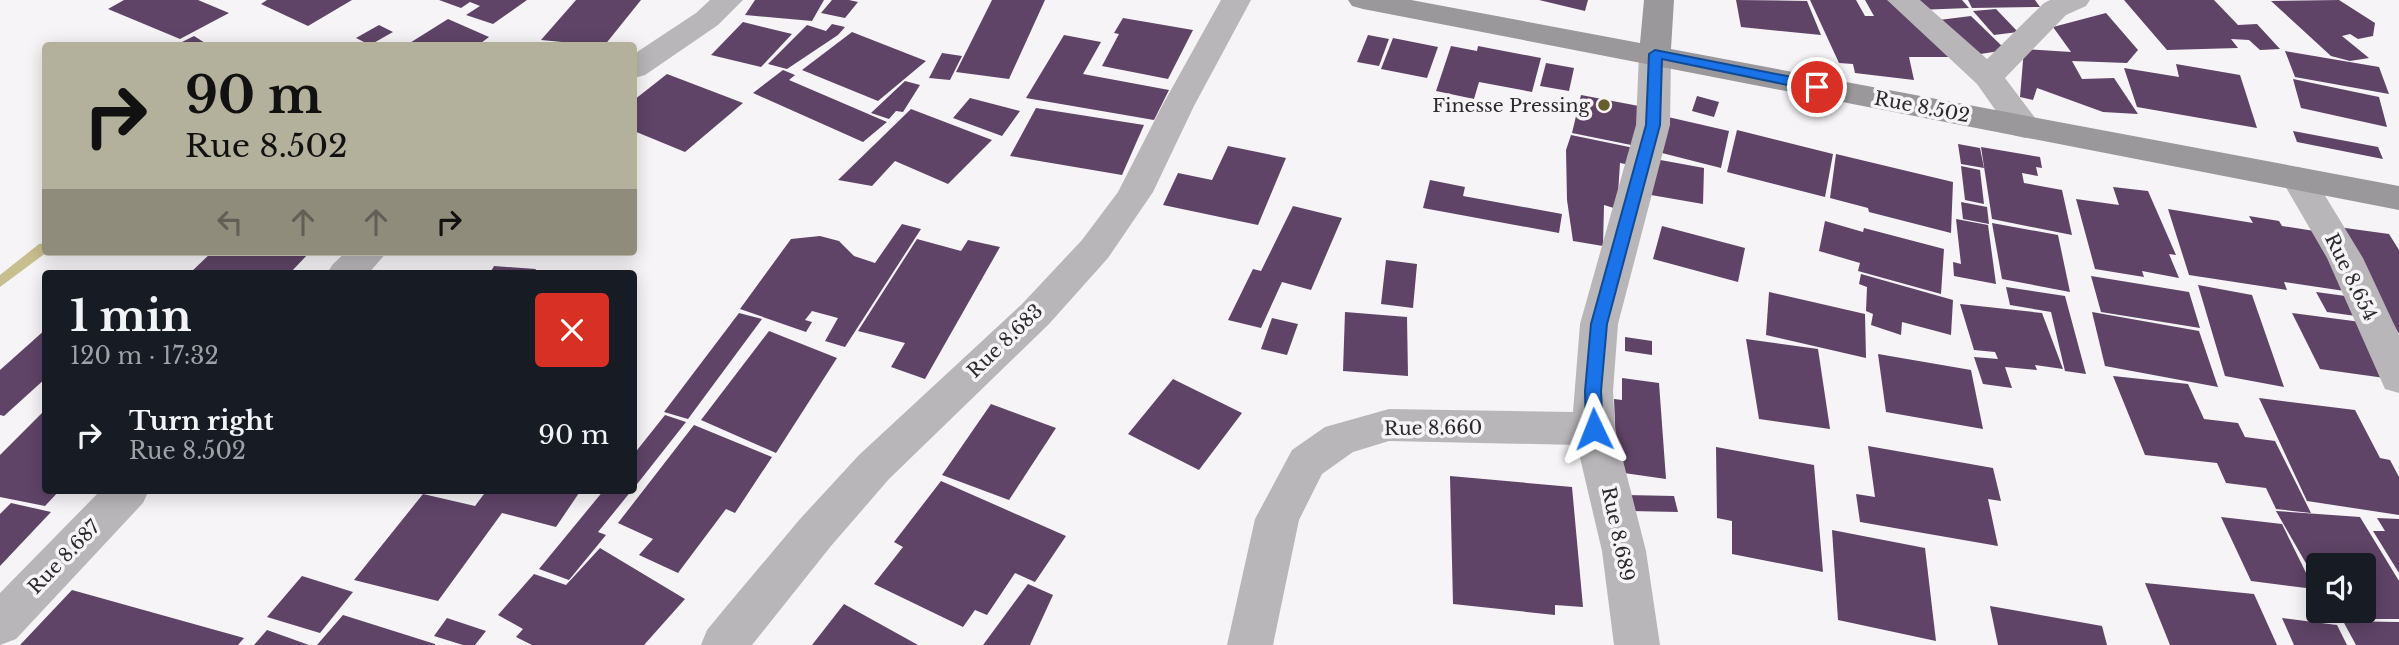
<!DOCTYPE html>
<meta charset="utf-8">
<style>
body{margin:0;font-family:"Libre Baskerville",serif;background:#242831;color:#f1f3f6;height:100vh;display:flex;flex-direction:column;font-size:26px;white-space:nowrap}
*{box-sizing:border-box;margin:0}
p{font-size:23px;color:#9ea1a6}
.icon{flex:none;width:38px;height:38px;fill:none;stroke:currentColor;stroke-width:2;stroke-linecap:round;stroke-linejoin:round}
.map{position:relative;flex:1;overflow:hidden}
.drawer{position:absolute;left:42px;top:270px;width:595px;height:224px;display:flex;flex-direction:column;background:#171b24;border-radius:7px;box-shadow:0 4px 18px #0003}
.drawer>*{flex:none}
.banner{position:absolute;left:42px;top:42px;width:595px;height:214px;border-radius:7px;box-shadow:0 4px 18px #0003;background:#b3b09b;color:#111;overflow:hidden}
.fabs{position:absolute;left:2306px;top:553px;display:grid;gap:14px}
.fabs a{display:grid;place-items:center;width:70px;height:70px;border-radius:7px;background:#171b24;box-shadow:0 4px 18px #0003;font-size:35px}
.pin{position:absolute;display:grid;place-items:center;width:60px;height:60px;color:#fff;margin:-30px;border:4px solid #fff;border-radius:50%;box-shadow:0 2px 7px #0007}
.me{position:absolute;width:77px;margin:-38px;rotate:358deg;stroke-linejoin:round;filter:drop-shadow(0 0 5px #0008)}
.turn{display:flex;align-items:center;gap:24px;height:147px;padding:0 28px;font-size:32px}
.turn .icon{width:91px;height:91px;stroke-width:2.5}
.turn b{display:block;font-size:49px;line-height:60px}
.lanes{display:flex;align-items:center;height:66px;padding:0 28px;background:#0003;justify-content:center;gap:35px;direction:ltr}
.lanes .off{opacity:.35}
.round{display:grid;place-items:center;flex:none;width:74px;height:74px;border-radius:7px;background:#242831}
.overview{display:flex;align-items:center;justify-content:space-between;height:119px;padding:0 28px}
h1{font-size:42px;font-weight:800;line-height:52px}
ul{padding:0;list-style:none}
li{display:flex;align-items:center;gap:21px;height:91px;padding:0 28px}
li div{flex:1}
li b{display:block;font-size:26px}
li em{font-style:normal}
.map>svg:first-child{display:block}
</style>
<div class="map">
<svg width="2399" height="645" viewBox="0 0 2399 645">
<rect width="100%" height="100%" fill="#f6f4f7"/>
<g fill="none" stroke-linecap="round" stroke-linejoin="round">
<polygon fill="#c7bf8f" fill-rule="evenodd" points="46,243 47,252 0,287 0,275 39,244"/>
</g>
<g fill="#5f4467">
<polygon points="124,0 198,0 229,13 180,39 108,9"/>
<polygon points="267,0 352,0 308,26 261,4"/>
<polygon points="439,0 527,0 493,24 466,15 480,6 470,2 461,8"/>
<polygon points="576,0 641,0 604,46 541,40"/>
<polygon points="755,0 824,0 812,21 745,15"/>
<polygon points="832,0 849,0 858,2 845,18 821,13"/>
<polygon points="992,0 1045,0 1009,79 956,72"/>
<polygon points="1539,0 1588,0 1585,11"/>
<polygon points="1736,0 1807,1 1821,35 1741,27"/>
<polygon points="1810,0 1856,0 1865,16 1874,16 1865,0 1891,0 1955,57 1909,57 1914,80 1855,73 1853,64 1839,63"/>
<polygon points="1909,0 1962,0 1969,8 1917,10"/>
<polygon points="1968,0 2035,0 2040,7 1972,8"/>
<polygon points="2124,0 2214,0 2238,25 2257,24 2280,49 2260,50 2249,40 2231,39 2238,48 2167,50"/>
<polygon points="2339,0 2375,23 2373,36 2358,39 2350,34 2342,36 2369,58 2350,61 2331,56 2271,1"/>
<polygon points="1996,9 2018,32 1994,35 1973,11"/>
<polygon points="2106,13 2138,50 2127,63 2072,61 2082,79 2114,78 2138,114 2103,112 2037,88 2033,100 2020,97 2024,49 2071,52 2053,27"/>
<polygon points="1971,16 2006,50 1974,55 1939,20"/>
<polygon points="1123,18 1193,30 1168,79 1102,66 1119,34 1114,33"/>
<polygon points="448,19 489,37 477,46 405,46"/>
<polygon points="743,22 792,34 761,67 711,55"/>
<polygon points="832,24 845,27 838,35 787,69 768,64 807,25 826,31"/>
<polygon points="379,25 393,32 370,45 356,38"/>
<polygon points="852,32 926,61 878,101 802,70"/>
<polygon points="1064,35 1101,42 1083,74 1169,90 1154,120 1026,98"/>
<polygon points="1368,35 1389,39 1379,66 1357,62"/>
<polygon points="194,36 210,46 174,46"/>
<polygon points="1393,38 1438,47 1427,78 1381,69"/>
<polygon points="1451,46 1477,51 1478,46 1541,58 1532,92 1479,82 1474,99 1436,91"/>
<polygon points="2285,51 2379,67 2389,94 2295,77"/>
<polygon points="942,53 962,56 950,80 929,78"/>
<polygon points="1546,63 1574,68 1569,91 1540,86"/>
<polygon points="2176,64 2240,75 2257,128 2137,107 2124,68 2179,77"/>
<polygon points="783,70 795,75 789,80 887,122 863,142 753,93"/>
<polygon points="667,74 743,103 685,152 634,131 634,100"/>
<polygon points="2293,79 2379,97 2387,127 2301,108"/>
<polygon points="905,81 920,85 903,112 896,111 889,119 871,113"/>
<polygon points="1581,95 1644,107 1636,146 1572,133"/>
<polygon points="1697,96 1719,102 1714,117 1692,111"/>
<polygon points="970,98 1020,111 1002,136 953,118"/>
<polygon points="1036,108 1144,125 1122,175 1010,156"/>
<polygon points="911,109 992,140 948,184 895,161 872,186 838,180"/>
<polygon points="1668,117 1729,131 1721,168 1658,152"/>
<polygon points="1737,130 1833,154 1825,197 1727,172"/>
<polygon points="2293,131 2378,147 2383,159 2297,142"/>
<polygon points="1571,135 1634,148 1630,165 1620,163 1617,209 1604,205 1603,246 1573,241 1567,200 1566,150"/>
<polygon points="1958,144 1980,148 1984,168 1961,164"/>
<polygon points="1228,146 1286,158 1258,225 1163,205 1178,173 1212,180"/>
<polygon points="1981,147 2040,157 2042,168 2036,167 2038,176 2022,173 2024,183 2062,190 2072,235 1992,219"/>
<polygon points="1836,154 1953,182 1951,233 1869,212 1868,208 1830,198"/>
<polygon points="1655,159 1704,168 1703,204 1651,195"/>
<polygon points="1961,166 1980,170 1984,204 1965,200"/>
<polygon points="1430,180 1465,187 1463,196 1562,214 1559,233 1423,208"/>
<polygon points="2113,187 2148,191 2176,255 2169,254 2179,278 2142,271 2144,277 2095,269 2076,199 2119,205"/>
<polygon points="1961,202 1987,207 1989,224 1963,219"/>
<polygon points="1293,206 1342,218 1311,290 1282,282 1261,328 1228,320 1253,269 1261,271"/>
<polygon points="2168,209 2253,223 2249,216 2279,221 2282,226 2327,233 2358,293 2284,282 2287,290 2189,275"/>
<polygon points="1956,219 1988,225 1996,284 1954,276 1953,262 1961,264"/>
<polygon points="1825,221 1863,232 1864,228 1944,249 1941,294 1858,271 1860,263 1819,251"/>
<polygon points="1992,223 2058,235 2070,292 2002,279"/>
<polygon points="902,224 921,229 845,347 825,341 838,318 812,311 805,320 812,322 806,332 740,309 791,239 820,236 839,241 854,256 875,263"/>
<polygon points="1662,226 1745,248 1738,282 1653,259"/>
<polygon points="2338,227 2389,234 2399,250 2399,334"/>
<polygon points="917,239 961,251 968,240 1000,247 925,379 891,367 905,343 858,331"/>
<polygon points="212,252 310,252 290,273 190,273"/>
<polygon points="1386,260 1417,264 1413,308 1381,304"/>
<polygon points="494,266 536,269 534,273 490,273"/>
<polygon points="1861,274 1953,300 1951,335 1902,322 1901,335 1871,325 1873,314 1866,311 1867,287 1859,284"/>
<polygon points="2091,276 2189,292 2200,328 2101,312"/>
<polygon points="2198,285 2252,295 2284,387 2225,376"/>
<polygon points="2006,287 2065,296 2086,374 2065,371 2051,312 2010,305"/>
<polygon points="1769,292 1865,314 1866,358 1766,335"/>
<polygon points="2316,292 2353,297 2363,317 2327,312"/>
<polygon points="1960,304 2042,313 2063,369 2035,365 2037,370 2005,367 2012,388 1983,384 1974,357 1998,359 1995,352 1974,350"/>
<polygon points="1345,312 1407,317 1408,376 1343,371"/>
<polygon points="2092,312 2199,331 2218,387 2105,366"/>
<polygon points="739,313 762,319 688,419 664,412"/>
<polygon points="2292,313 2361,322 2392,379 2320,369"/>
<polygon points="1272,318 1298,324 1287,355 1261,349"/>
<polygon points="46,329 46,378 4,416 0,415 0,370"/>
<polygon points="769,331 837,358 776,453 701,420"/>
<polygon points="1625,337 1652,341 1652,355 1625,351"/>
<polygon points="1746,339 1818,349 1830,429 1759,419"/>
<polygon points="1878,354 1971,370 1983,429 1886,412"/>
<polygon points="2113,376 2188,384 2204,419 2238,423 2245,437 2275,441 2311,513 2276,509 2266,488 2226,483 2217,463 2145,455"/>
<polygon points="1622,378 1659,383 1666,479 1617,472 1614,399 1622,400"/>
<polygon points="1173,379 1242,413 1199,470 1128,434"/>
<polygon points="2259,398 2355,410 2380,458 2390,460 2399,477 2399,515 2307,501"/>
<polygon points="991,404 1056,428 1009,500 942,475"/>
<polygon points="46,409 46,490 60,490 45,506 0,497 0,455"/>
<polygon points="665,415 686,422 634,488 634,454"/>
<polygon points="694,425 772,457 735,513 726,509 678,573 639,555 653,539 618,523"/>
<polygon points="1868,446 1993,468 2001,501 1988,499 1998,546 1860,522 1856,494 1875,497"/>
<polygon points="1716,447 1814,465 1823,572 1732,554 1732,521 1717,518"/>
<polygon points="1450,476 1572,487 1583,607 1555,605 1555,615 1453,604"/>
<polygon points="941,481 1066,536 1035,582 1015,573 987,615 975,610 963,627 874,584 903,547 894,542"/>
<polygon points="487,490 581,490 556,527 502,513 438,601 354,580 423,494 475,506"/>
<polygon points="604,490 632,490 598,532 606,535 569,580 539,569"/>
<polygon points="1626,495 1674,496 1678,512 1630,511"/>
<polygon points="11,503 51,512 0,566 0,514"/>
<polygon points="2276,511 2360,517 2399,581 2399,619 2337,619 2333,611 2364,611 2364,565 2319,565 2319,586"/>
<polygon points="2221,517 2282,524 2314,589 2251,581"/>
<polygon points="2377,518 2399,519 2399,573 2373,531 2385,531"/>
<polygon points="1832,530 1925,548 1936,641 1838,620"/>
<polygon points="600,548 685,599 644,645 532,645 516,637 523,629 498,615 534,574 566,585"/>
<polygon points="302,576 353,592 320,633 267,617"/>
<polygon points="2145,583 2254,594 2277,645 2170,645"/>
<polygon points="1028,584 1053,595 1030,645 983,645"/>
<polygon points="72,590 244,638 238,645 20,645"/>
<polygon points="844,604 918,645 812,645"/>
<polygon points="1990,606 2102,626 2107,645 1998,645"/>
<polygon points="343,615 435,644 435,645 317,645"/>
<polygon points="447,618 486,631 475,645 463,645 434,636"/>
<polygon points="2282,618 2337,625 2347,645 2294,645"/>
<polygon points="2343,621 2399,622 2399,645 2356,645"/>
<polygon points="267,630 309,645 254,645"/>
</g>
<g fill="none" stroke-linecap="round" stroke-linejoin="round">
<g fill="#b8b6b8" fill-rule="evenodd">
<polygon points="710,0 743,0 718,25 645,75 634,78 634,54 696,13"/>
<polygon points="1221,0 1251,0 1194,106 1153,192 1108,258 1049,324 889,479 831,546 752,645 701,645 707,630 726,607 800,519 859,455 1022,304 1082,240 1118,192 1162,106"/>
<polygon points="1887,0 1920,0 1987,59 2044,3 2050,0 2090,0 2086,6 2066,15 2005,78 2042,127 2037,135 2025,138 2013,135 1977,84"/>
<polygon points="1655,44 1666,47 1671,54 1670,125 1618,324 1613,391 1615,429 1646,551 1660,645 1614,645 1602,551 1577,445 1389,441 1353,452 1322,474 1299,520 1273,645 1227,645 1255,519 1292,450 1325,427 1389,409 1573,412 1580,324 1636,125 1639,54 1644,47"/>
<polygon points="2298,167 2310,171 2363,258 2399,335 2399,393 2385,389 2327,258 2281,179 2286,171"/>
<polygon points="346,252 387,252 369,273 327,273 333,264"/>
<polygon points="101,490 149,490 143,503 16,639 0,645 0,593"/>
</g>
<polygon fill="#9a989a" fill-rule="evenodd" points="1348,0 1411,0 1640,43 1644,0 1674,0 1671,49 2399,186 2399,210 1363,9 1352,6"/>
</g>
<polygon fill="#1a73e8" stroke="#114b97" stroke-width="2" points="1655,50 1817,82 1824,87 1817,91 1662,59 1660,125 1607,324 1601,391 1603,429 1600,433 1588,433 1586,429 1585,391 1591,324 1646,125 1649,54"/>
<circle fill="#675e2b" stroke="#f6f4f7" stroke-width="2.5" cx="1604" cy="105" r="7"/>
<g text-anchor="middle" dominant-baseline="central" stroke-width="7" stroke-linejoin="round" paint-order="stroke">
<g font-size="19" fill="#2c2b2c" stroke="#f6f4f7" text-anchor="end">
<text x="1590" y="105">Finesse Pressing</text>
</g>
<g font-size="19" fill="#2c2b2c" stroke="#f6f4f7">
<text transform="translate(1922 107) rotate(11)">Rue 8.502</text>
<text transform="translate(2351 277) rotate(64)">Rue 8.654</text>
<text transform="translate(1005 341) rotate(-44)">Rue 8.683</text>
<text transform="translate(1433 428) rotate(-1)">Rue 8.660</text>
<text transform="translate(1618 534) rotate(78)">Rue 8.689</text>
<text transform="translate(64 557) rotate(-46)">Rue 8.687</text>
</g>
</g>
</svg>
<div class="fabs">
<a><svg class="icon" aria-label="sound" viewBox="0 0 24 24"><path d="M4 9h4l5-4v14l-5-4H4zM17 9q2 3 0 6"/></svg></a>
</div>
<div class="pin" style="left:1817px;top:87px;background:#d93025"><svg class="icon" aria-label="arrive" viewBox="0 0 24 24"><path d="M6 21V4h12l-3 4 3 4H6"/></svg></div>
<svg class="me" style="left:1594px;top:429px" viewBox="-20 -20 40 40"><path d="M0-17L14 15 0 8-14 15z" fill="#1a73e8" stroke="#fff" stroke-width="4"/></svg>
<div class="banner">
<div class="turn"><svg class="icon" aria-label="right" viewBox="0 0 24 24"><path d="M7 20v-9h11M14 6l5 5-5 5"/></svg><div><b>90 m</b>Rue 8.502</div></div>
<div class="lanes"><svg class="icon off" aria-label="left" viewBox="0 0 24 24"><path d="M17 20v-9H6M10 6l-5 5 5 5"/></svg><svg class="icon off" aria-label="ahead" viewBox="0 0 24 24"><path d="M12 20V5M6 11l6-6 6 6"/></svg><svg class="icon off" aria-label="ahead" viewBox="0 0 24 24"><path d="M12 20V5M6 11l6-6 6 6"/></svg><svg class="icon" aria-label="right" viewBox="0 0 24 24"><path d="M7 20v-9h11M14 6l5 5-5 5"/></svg></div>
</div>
<section class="drawer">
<div class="overview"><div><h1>1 min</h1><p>120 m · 17:32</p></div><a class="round" style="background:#d93025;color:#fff"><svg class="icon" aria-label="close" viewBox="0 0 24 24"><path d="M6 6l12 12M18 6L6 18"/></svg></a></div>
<ul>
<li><svg class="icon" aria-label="right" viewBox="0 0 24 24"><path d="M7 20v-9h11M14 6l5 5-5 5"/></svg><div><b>Turn right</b><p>Rue 8.502</p></div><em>90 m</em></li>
</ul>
</section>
</div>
